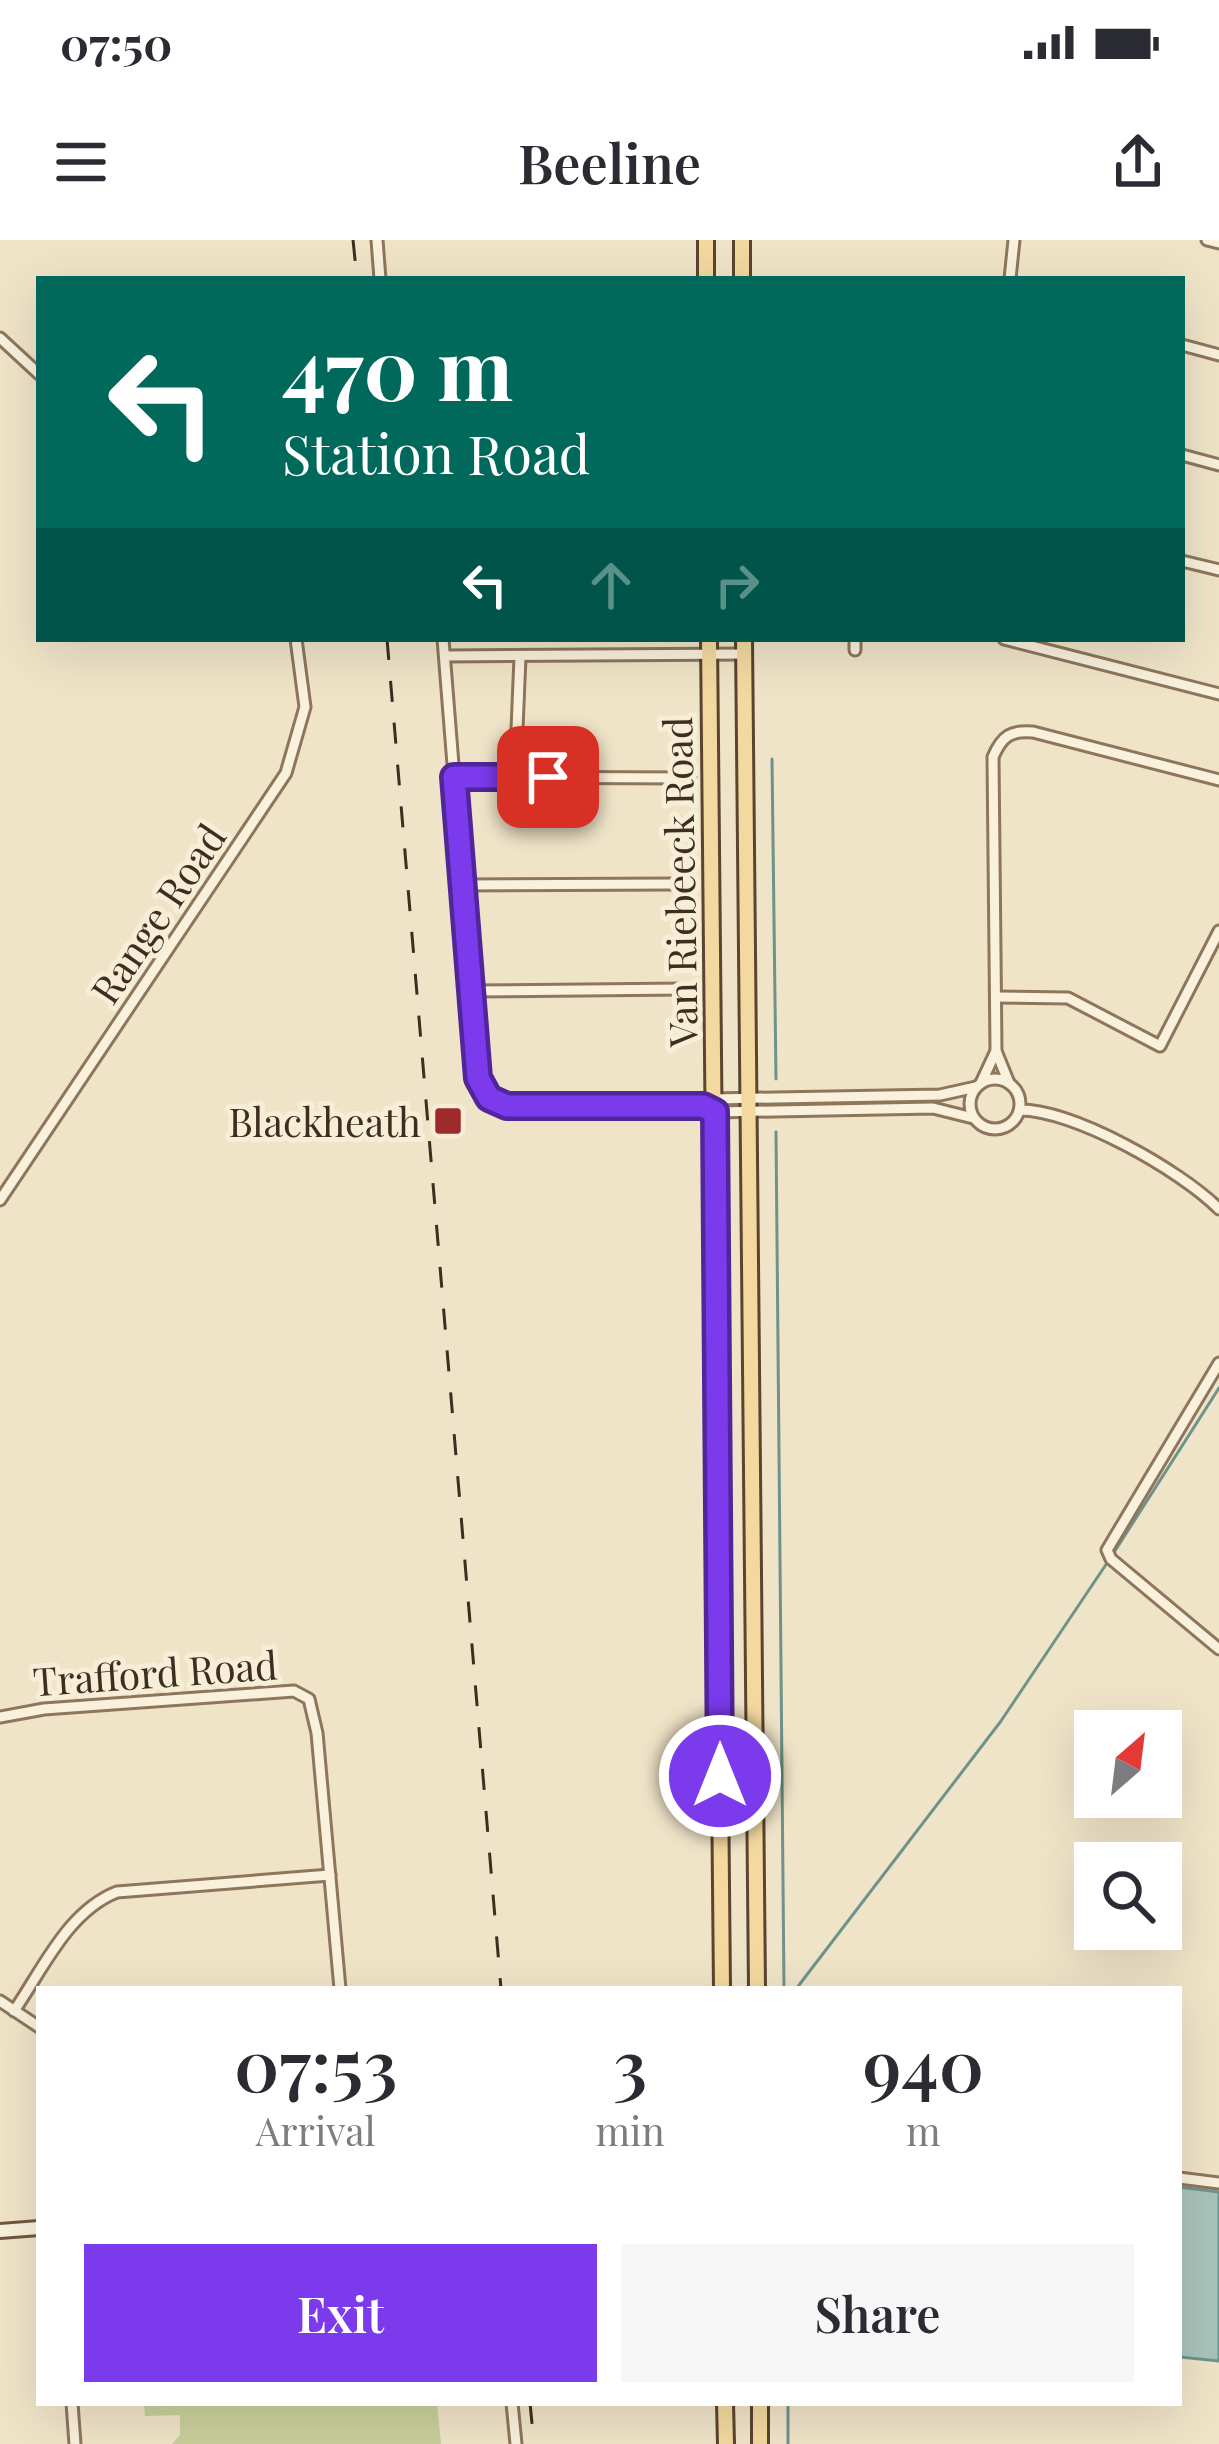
<!DOCTYPE html>
<style>
body{margin:0;font-family:"Playfair Display",serif;background:#f7f7f7;color:#2b2b33;height:100vh;display:flex;flex-direction:column;font-size:45px;white-space:nowrap}
*{box-sizing:border-box;margin:0}
p{font-size:39px;color:#7c7c81}
.icon{flex:none;width:66px;height:66px;fill:none;stroke:currentColor;stroke-width:2;stroke-linecap:round;stroke-linejoin:round}
.map{position:relative;flex:1;overflow:hidden}
.panel{position:absolute;left:36px;top:1746px;width:1146px;height:420px;display:flex;flex-direction:column;background:#fff;border-radius:0px;box-shadow:0 12px 48px #0002}
.panel>*{flex:none}
.top-card{position:absolute;left:36px;top:36px;width:1149px;height:366px;border-radius:0px;box-shadow:0 12px 48px #0002;background:#00695c;color:#fff;overflow:hidden}
.needle{width:78px;rotate:28deg}
.buttons{position:absolute;left:1074px;top:1470px;display:grid;gap:24px}
.buttons a{display:grid;place-items:center;width:108px;height:108px;border-radius:0px;background:#fff;box-shadow:0 12px 48px #0002;font-size:60px}
.pin{position:absolute;display:grid;place-items:center;width:102px;height:102px;color:#fff;margin:-51px;border-radius:24px;box-shadow:0 6px 18px #0006}
.me{position:absolute;width:132px;margin:-66px;rotate:0deg;stroke-linejoin:round;filter:drop-shadow(0 0 9px #0008)}
.turn{display:flex;align-items:center;gap:42px;height:252px;padding:0 48px;font-size:54px}
.turn .icon{width:156px;height:156px;stroke-width:2.5}
.turn b{display:block;font-size:84px;line-height:102px}
.lanes{display:flex;align-items:center;height:114px;padding:0 48px;background:#0003;justify-content:center;gap:60px;direction:ltr}
.lanes .off{opacity:.35}
.eta{display:flex;justify-content:space-evenly;align-items:center;height:204px;text-align:center}
.eta b{font-size:72px;font-weight:600;line-height:84px}
.button{display:flex;gap:24px;margin-top:auto;padding:24px 48px}
.button a{flex:1;height:138px;border-radius:0px;background:#7c3aed;color:#fff;font-size:48px;font-weight:600;line-height:138px;text-align:center}
.button a+a{background:#f7f7f7;color:#2b2b33}
.status{display:flex;justify-content:space-between;align-items:center;height:84px;padding:0 60px;background:#fff;direction:ltr}
.status svg{height:33px;fill:currentColor}
header{display:flex;justify-content:space-between;align-items:center;height:156px;padding:0 48px;background:#fff;font-size:54px;font-weight:600}
.map>svg:first-child{display:block}
</style>
<div class="status"><b>07:50</b><svg viewBox="0 0 49 12"><path d="M0 12V9h3v3zM5 12V6h3v6zM10 12V3h3v9zM15 12V0h3v12zM26 1h20v11H26zM47 4h2v5h-2z"/></svg></div>
<header><svg class="icon" aria-label="menu" viewBox="0 0 24 24"><path d="M4 6h16M4 12h16M4 18h16"/></svg>Beeline<svg class="icon" aria-label="share" viewBox="0 0 24 24"><path d="M12 15V3M7 8l5-5 5 5M5 13v7h14v-7"/></svg></header>
<div class="map">
<svg width="1219" height="2204" viewBox="0 0 1219 2204">
<rect width="100%" height="100%" fill="#f0e4c8"/>
<polygon fill="#c9cf9b" points="144,2163 437,2163 441,2204 172,2204 180,2195 180,2175 145,2176"/>
<polygon fill="#a9c4bc" stroke="#6f938a" stroke-width="3" points="1179,1947 1219,1952 1219,2121 1179,2117"/>
<g fill="none" stroke-linecap="round" stroke-linejoin="round">
<g stroke="#6f938a" stroke-width="3">
<polyline points="772,519 776,839"/>
<polyline points="776,892 784,1749"/>
<polyline points="1113,1314 1219,1148"/>
<polyline points="796,1749 1001,1481 1107,1323"/>
<polyline points="788,2163 788,2204"/>
</g>
<defs>
<g id="street">
<polyline points="377,0 380,39"/>
<polyline points="1207,0 1219,3"/>
<polyline points="1010,39 1014,0"/>
<polyline points="0,98 39,134"/>
<polyline points="1182,105 1219,115"/>
<polyline points="1182,215 1219,225"/>
<polyline points="1182,321 1219,330"/>
<polyline points="443,399 478,838 489,858 507,866 700,866 715,872 933,868 973,878"/>
<polyline points="855,399 855,410"/>
<polyline points="1004,399 1219,454"/>
<polyline points="446,416 745,414"/>
<polyline points="517,489 520,417"/>
<polyline points="455,537 690,538"/>
<polyline points="464,645 674,644"/>
<polyline points="472,751 684,749"/>
<polyline points="996,757 1068,758 1160,806 1219,691"/>
<circle cx="995" cy="864" r="25"/>
<polyline points="981,843 996,811"/>
<path d="M 1009,843 L 996,811 L 993,517 C 1002,496 1011,490 1033,492 L 1219,540"/>
<polyline points="713,859 940,855 976,847"/>
<path d="M 1020,870 C 1074,870 1180,930 1219,969"/>
<polyline points="0,960 286,533 305,467 296,399"/>
<polyline points="1219,1123 1107,1310 1111,1319 1219,1409"/>
<polyline points="0,1477 44,1469 294,1451 309,1459 317,1493 340,1749"/>
<polyline points="0,1761 39,1787"/>
<path d="M 14,1771 C 43,1729 68,1671 117,1652 L 330,1635"/>
<polyline points="1179,1938 1219,1943"/>
<polyline points="72,2163 75,2204"/>
<polyline points="512,2163 516,2204"/>
</g>
<polyline id="secondary" points="0,1991 39,1988"/>
<g id="primary">
<polyline points="706,0 706,39"/>
<polyline points="742,0 742,39"/>
<polyline points="709,399 722,1749"/>
<polyline points="744,399 757,1749"/>
<polyline points="725,2163 726,2204"/>
<polyline points="760,2163 760,2204"/>
</g>
</defs>
<use href="#street" stroke="#8d765c" stroke-width="15"/>
<use href="#secondary" stroke="#6f573f" stroke-width="18"/>
<use href="#primary" stroke="#5b4430" stroke-width="20"/>
<use href="#street" stroke="#faf1dc" stroke-width="9"/>
<use href="#secondary" stroke="#faf1dc" stroke-width="12"/>
<use href="#primary" stroke="#f3d9a0" stroke-width="14"/>
<g stroke="#3d2e20" stroke-width="3" stroke-dasharray="21 21" stroke-linecap="butt">
<polyline points="353,0 357,39"/>
<polyline points="387,399 501,1749"/>
<polyline points="530,2163 534,2204"/>
</g>
</g>
<g fill="none" stroke-linecap="round" stroke-linejoin="round">
<defs>
<polyline id="route" points="548,537 454,537 478,838 489,858 507,866 703,866 715,872 720,1536"/>
</defs>
<use href="#route" stroke="#51269a" stroke-width="30"/>
<use href="#route" stroke="#7c3aed" stroke-width="21"/>
</g>
<rect fill="#9e2a2b" stroke="#f7eed8" stroke-width="4.5" x="433" y="866" width="30" height="30" rx="6"/>
<g text-anchor="middle" dominant-baseline="central" stroke-width="10" stroke-linejoin="round" paint-order="stroke">
<g font-size="39" fill="#3d2e20" stroke="#f7eed8">
<text transform="translate(679 642) rotate(-91)">Van Riebeeck Road</text>
<text transform="translate(157 673) rotate(-56)">Range Road</text>
<text transform="translate(155 1432) rotate(-4)">Trafford Road</text>
</g>
<g font-size="39" fill="#3d2e20" stroke="#f7eed8" text-anchor="end">
<text x="421" y="881">Blackheath</text>
</g>
</g>
</svg>
<div class="buttons">
<a><svg class="needle" viewBox="-14 -14 28 28"><path d="M0-13l5 13h-10z" fill="#e53935"/><path d="M0 13l5-13h-10z" fill="#7c7c81"/></svg></a>
<a><svg class="icon" aria-label="search" viewBox="0 0 24 24"><circle cx="10" cy="10" r="6"/><path d="M15 15l6 6"/></svg></a>
</div>
<div class="pin" style="left:548px;top:537px;background:#d93025"><svg class="icon" aria-label="arrive" viewBox="0 0 24 24"><path d="M6 21V4h12l-3 4 3 4H6"/></svg></div>
<svg class="me" style="left:720px;top:1536px" viewBox="-20 -20 40 40"><circle r="17" fill="#7c3aed" stroke="#fff" stroke-width="3"/><path d="M0-11L8 9 0 5-8 9z" fill="#fff"/></svg>
<div class="top-card">
<div class="turn"><svg class="icon" aria-label="left" viewBox="0 0 24 24"><path d="M17 20v-9H6M10 6l-5 5 5 5"/></svg><div><b>470 m</b>Station Road</div></div>
<div class="lanes"><svg class="icon" aria-label="left" viewBox="0 0 24 24"><path d="M17 20v-9H6M10 6l-5 5 5 5"/></svg><svg class="icon off" aria-label="ahead" viewBox="0 0 24 24"><path d="M12 20V5M6 11l6-6 6 6"/></svg><svg class="icon off" aria-label="right" viewBox="0 0 24 24"><path d="M7 20v-9h11M14 6l5 5-5 5"/></svg></div>
</div>
<section class="panel">
<div class="eta">
<div><b>07:53</b><p>Arrival</p></div>
<div><b>3</b><p>min</p></div>
<div><b>940</b><p>m</p></div>
</div>
<div class="button"><a>Exit</a><a>Share</a></div>
</section>
</div>
